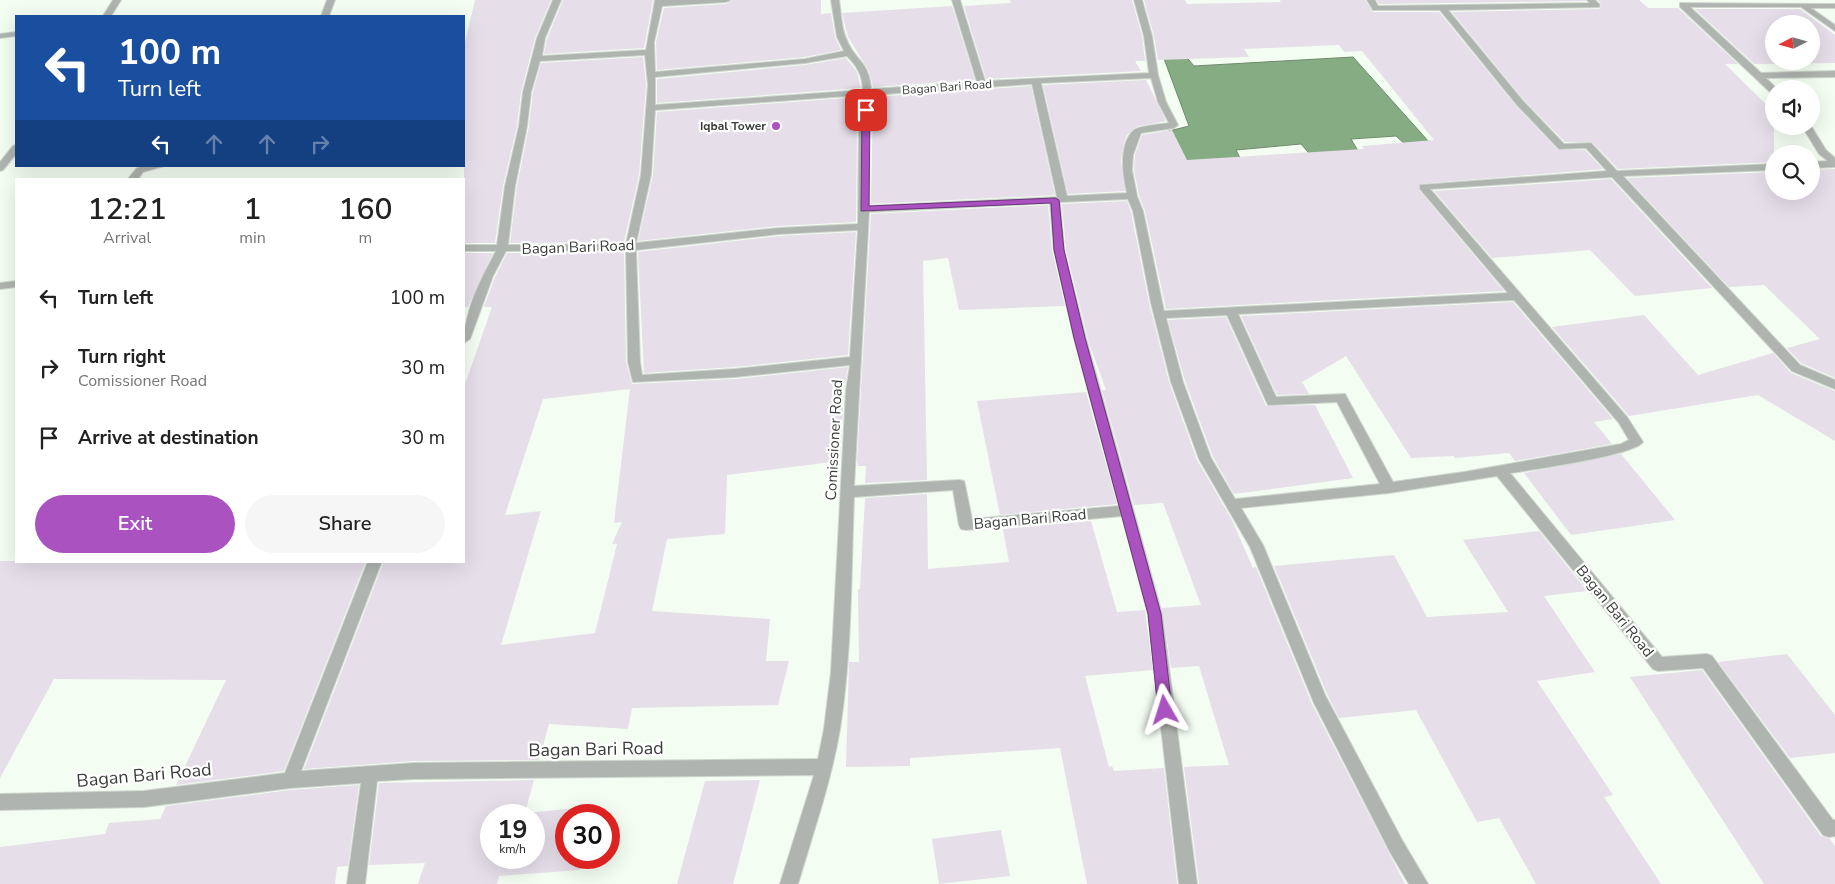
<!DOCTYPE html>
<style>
body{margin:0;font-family:"Nunito Sans",sans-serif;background:#f6f6f6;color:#222;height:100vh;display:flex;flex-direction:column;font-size:19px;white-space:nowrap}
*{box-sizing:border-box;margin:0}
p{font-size:16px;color:#767676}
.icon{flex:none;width:28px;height:28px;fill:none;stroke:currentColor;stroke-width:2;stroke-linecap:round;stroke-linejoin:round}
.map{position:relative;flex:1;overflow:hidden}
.drawer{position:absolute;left:15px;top:178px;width:450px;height:385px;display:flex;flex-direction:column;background:#fff;border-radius:0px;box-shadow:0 5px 20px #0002}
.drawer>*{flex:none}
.top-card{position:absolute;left:15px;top:15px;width:450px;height:152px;border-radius:0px;box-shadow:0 5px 20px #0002;background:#1a4fa0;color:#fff;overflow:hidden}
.needle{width:32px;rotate:264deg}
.fabs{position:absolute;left:1765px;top:15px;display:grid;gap:10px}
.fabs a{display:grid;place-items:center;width:55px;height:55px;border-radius:50%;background:#fff;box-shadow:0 5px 20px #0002;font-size:25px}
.speed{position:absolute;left:480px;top:804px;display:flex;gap:10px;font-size:25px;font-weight:700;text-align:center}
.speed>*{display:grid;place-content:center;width:65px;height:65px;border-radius:50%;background:#fff;box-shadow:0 5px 20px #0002;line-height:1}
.speed small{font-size:12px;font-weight:400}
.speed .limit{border:8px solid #d22;background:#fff;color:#111}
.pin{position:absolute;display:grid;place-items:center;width:42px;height:42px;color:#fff;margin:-21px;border-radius:10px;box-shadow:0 2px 8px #0006}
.me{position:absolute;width:55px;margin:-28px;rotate:354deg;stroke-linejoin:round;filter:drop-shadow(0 0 4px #0008)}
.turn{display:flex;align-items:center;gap:18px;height:105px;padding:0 20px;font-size:22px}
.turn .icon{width:65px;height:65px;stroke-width:2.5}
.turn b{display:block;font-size:35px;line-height:42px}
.lanes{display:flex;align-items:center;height:48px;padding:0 20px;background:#0003;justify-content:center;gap:25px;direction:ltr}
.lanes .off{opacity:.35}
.eta{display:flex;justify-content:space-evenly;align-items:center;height:85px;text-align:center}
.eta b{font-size:30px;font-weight:600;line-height:35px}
.action{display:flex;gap:10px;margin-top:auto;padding:10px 20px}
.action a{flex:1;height:58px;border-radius:30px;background:#aa52bf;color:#fff;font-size:20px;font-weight:600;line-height:58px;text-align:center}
.action a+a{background:#f6f6f6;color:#222}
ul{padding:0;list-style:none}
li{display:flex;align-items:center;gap:15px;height:70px;padding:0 20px}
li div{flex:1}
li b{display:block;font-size:19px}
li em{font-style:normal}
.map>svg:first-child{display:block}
</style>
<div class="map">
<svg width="1835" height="884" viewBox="0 0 1835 884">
<rect width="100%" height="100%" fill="#f3fdf2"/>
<polygon fill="#86ac83" stroke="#6f8b6d" points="1183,53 1194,66 1353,57 1438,152 1417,155 1396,136 1351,139 1367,166 1326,173 1301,144 1236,150 1254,185 1180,165 1153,135 1189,126 1163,56"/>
<g fill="#e6dee9" fill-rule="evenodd">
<polygon points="475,0 551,0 535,38 521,92 517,126 503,186 495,243 464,243 464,47"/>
<polygon points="563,0 653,0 644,48 544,54 547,39"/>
<polygon points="732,0 821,0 821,14 831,13 835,37 841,50 805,57 657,70 656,42 664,8 726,4"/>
<polygon points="1010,0 1132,0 1142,36 1145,61 1135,61 1141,71 986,79 964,6 1011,3"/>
<polygon points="1144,0 1185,0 1187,4 1281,2 1280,0 1365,0 1373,12 1439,12 1516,106 1558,150 1585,150 1603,169 1419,184 1419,190 1504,291 1166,309 1145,211 1139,195 1134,170 1135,155 1142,135 1172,130 1187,160 1364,149 1362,146 1434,140 1362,51 1344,52 1339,45 1244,49 1249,57 1158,60 1154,36"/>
<polygon points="1377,0 1585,0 1586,1 1379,4"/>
<polygon points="1598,0 1639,0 1648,8 1678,8 1738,64 1725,64 1774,112 1774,162 1618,169 1592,142 1565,142 1524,100 1452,12 1599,9 1602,5"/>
<polygon points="952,6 975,80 873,87 869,71 848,37 842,13"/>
<path d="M 1695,9 L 1800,9 L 1835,35 L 1835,63 L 1754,64 ZM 1774,24 L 1811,24 L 1811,61 L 1774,61 Z"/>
<polygon points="643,57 646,85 639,175 624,242 510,243 517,186 529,126 533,92 541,63"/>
<polygon points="846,58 857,72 861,88 657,103 657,79 805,65"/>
<polygon points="1146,80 1166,121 1136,127 1127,135 1124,143 1121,160 1125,191 1068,194 1043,85"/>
<polygon points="1031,86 1055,195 871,204 873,97"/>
<polygon points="860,97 857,127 856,222 779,226 638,241 653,175 657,112"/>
<polygon points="1835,169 1835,378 1801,363 1787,348 1820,339 1764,285 1729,287 1627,178 1774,172 1774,191 1811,191 1811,170"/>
<polygon points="1611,179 1712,288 1635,296 1590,250 1492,258 1434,191"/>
<polygon points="1127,201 1131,212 1149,303 1169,382 1197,460 1232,520 1253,568 1256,567 1312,704 1405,884 1199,884 1184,767 1229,765 1199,666 1171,668 1162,608 1201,605 1163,503 1134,505 1102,390 1106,390 1089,343 1066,250 1062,204"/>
<polygon points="1048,205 1052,250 1065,306 959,310 948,258 923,261 927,480 865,483 866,466 858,466 857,460 871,214"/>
<polygon points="856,232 848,355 735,367 644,373 638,252 779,236"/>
<path d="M 624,252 L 626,362 L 632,384 L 735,379 L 848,367 L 844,390 L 840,461 L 727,475 L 725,534 L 667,539 L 652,611 L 770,619 L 766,661 L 789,661 L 778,705 L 632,708 L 628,729 L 549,724 L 539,760 L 414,761 L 304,769 L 384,561 L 464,561 L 464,387 L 492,307 L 484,307 L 495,277 L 507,253 ZM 630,389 L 614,523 L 622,522 L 612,544 L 617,544 L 595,633 L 501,645 L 541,511 L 505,515 L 543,399 Z"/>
<polygon points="464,253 493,253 468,307 464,308"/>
<polygon points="1513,302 1613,419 1594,422 1612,444 1515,461 1509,453 1455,458 1454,456 1411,458 1346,356 1302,382 1309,394 1277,395 1241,316"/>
<polygon points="1644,315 1698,375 1773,353 1791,373 1835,391 1835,441 1758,395 1629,416 1552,327"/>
<polygon points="1226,317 1266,406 1315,405 1353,478 1234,494 1213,457 1185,381 1168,320"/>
<polygon points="1086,392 1117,504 1000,515 977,401"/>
<polygon points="1621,454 1675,520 1571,535 1524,473"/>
<polygon points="927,494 928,569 1009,562 1003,529 1091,521 1117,612 1145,610 1153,670 1085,676 1109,767 1112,766 1114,771 1164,768 1177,884 1087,884 1060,748 910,758 910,766 846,767 849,662 859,662 858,589 860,589 865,498"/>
<polygon points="1539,531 1587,591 1544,596 1595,672 1537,681 1613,795 1604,797 1661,884 1536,884 1499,818 1477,822 1416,710 1339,718 1327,694 1274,566 1394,555 1427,617 1508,612 1463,540"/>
<polygon points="0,561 366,561 284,771 176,785 226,680 54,679 0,778"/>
<polygon points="1787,654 1835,715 1835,753 1790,758 1718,662"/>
<polygon points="1702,670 1821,836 1830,839 1835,846 1835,884 1764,884 1630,677"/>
<path d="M 534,780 L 525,813 L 588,807 L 587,815 L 566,815 L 566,858 L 582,858 L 580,870 L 499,876 L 497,884 L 418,884 L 425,863 L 369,865 L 379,783 ZM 491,815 L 534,815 L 534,858 L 491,858 Z"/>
<polygon points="760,780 733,884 677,884 705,781"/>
<polygon points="359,785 348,866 337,867 335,884 0,884 0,847 105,834 109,823 160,819 166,806 290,790"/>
<polygon points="1001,830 1010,876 939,884 932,839"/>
</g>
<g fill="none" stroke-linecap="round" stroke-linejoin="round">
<defs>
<g id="minor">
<polygon points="113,0 121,0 111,16 103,16"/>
<polygon points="327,0 335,0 329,16 321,16"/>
<path d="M 553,0 L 561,0 L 545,38 L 542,56 L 646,50 L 655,0 L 730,0 L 726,2 L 662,6 L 654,42 L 655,72 L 805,59 L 844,51 L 837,37 L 831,0 L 839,0 C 841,12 841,27 846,38 C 855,62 869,60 871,89 L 977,82 L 952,0 L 960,0 L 985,81 L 1149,73 L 1144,36 L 1134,0 L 1142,0 L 1152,36 L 1158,75 L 1166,102 L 1178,125 L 1174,128 L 1141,133 L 1133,155 L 1132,170 L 1137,196 L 1143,211 L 1164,311 L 1508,293 L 1420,189 L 1420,185 L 1607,171 L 1586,148 L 1559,149 L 1517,105 L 1440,10 L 1373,10 L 1367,0 L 1375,0 L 1378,6 L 1590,3 L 1587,0 L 1595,0 L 1600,5 L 1599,7 L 1448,10 L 1523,101 L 1564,144 L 1591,143 L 1617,171 L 1774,164 L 1774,170 L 1623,176 L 1800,365 L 1835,380 L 1835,389 L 1792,371 L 1612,177 L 1430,189 L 1627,417 L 1643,442 C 1635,455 1531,470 1510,473 L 1662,657 L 1707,654 L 1712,656 L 1833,820 L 1835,820 L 1835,836 L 1829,837 L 1823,835 L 1703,668 L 1658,671 L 1653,669 L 1497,476 L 1389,493 L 1241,508 L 1263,545 L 1325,695 L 1402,840 L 1428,884 L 1409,884 L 1390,852 L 1314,703 L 1250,547 L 1199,459 L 1171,382 L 1151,303 L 1133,211 L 1128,199 L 1060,202 L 1064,250 L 1086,338 L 1162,614 L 1197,884 L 1179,884 L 1148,614 L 1122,516 L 966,530 L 961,529 L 959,525 L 953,490 L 854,497 C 851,574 852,653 840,729 C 831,782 813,833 798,884 L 780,884 L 814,775 L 414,779 L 377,781 L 365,884 L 347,884 L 361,783 L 290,788 L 144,807 L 0,810 L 0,794 L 144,791 L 285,773 L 368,561 L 382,561 L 301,771 L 414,763 L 818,759 L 824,729 L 831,672 L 846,390 L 850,365 L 735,377 L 633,382 L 628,362 L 626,250 L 506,251 L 493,276 L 470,339 L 464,343 C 464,311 481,279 496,251 L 464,251 L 464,245 L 497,245 L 505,186 L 519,126 L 523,92 L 537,38 ZM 645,55 L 648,85 L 641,175 L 626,244 L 508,245 L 515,186 L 527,126 L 531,92 L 540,61 ZM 847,56 C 858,67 862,75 863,90 L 655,105 L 655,77 L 805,63 ZM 1151,78 L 1158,102 L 1169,123 C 1162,124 1139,126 1134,130 C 1118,144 1123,176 1127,193 L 1067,196 L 1041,83 ZM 1032,84 L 1057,197 L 869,206 L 869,127 L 871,95 ZM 862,95 L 859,127 L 858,224 L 779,228 L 636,243 L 651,175 L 655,110 ZM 1050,203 L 1054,250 L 1074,338 L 1119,506 L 972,519 L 965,485 L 964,481 L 959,480 L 854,486 L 869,212 ZM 858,230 L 850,357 L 735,369 L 642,375 L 640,362 L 636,250 L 779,234 ZM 1514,300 L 1619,423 L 1629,440 L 1621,444 L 1464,472 L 1393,482 L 1345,394 L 1276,397 L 1238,314 ZM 1227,315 L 1268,405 L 1337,402 L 1380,484 L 1235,499 L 1211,458 L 1183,382 L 1166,318 Z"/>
<polygon points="1680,3 1835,4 1835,8 1811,8 1835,25 1835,31 1801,7 1690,7 1761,73 1835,71 1835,77 1766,78 1777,89 1774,89 1774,94 1771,93 1680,7"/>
<polygon points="16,32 16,36 0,38 0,34"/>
<polygon points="1802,126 1811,126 1826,150 1835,158 1835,167 1811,168 1811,162 1828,161 1819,154"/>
<polygon points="16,145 16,154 3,170 0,171 0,162 13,146"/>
<polygon points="144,166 164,166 143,172 138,179 128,179 137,168"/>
<polygon points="16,281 16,287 0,289 0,283"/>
</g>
</defs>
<use href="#minor" stroke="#ced7cd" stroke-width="2"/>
<use href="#minor" fill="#b0b4b0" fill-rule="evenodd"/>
</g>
<polygon fill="#aa52bf" stroke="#6e357c" points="866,107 870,110 869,206 1055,198 1059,200 1064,250 1085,338 1161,614 1172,710 1170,715 1165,717 1160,715 1158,710 1148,614 1074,338 1054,250 1051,203 861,211 862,110"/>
<circle fill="#aa52bf" stroke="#fff" stroke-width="2" cx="776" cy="126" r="5"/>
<g text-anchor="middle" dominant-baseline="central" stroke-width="4.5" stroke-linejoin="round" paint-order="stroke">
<g font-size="12" fill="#3a3e3a" stroke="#fff">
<text transform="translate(947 87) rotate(-4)">Bagan Bari Road</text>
</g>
<g font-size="12" font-weight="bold" fill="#3a3e3a" stroke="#fff" text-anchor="end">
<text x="766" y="126">Iqbal Tower</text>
</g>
<g font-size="15" fill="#3a3e3a" stroke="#fff">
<text transform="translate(578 247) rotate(-2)">Bagan Bari Road</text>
<text transform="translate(834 440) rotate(-87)">Comissioner Road</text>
<text transform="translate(1030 519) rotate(-5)">Bagan Bari Road</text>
<text transform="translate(1615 611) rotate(51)">Bagan Bari Road</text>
</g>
<g font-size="18" fill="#3a3e3a" stroke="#fff">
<text transform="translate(596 749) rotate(-1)">Bagan Bari Road</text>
<text transform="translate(144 775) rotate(-5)">Bagan Bari Road</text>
</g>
</g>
</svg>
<div class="fabs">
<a><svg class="needle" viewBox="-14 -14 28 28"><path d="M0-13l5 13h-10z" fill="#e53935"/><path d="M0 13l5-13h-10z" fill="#767676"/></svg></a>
<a><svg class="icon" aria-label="sound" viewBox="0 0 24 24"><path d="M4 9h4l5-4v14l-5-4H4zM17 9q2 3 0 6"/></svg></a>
<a><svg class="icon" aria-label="search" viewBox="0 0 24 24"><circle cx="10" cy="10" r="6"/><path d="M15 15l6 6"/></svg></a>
</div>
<div class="speed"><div>19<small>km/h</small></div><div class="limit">30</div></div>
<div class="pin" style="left:866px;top:110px;background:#d93025"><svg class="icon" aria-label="arrive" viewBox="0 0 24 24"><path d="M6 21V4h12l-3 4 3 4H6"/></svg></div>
<svg class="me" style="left:1165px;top:710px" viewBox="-20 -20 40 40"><path d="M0-17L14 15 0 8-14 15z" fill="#aa52bf" stroke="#fff" stroke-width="4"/></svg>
<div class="top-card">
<div class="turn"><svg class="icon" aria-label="left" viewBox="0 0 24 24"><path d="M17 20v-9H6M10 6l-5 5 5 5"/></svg><div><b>100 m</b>Turn left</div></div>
<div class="lanes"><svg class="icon" aria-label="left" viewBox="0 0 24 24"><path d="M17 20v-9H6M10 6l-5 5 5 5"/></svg><svg class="icon off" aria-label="ahead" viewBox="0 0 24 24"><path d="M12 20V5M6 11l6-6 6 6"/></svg><svg class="icon off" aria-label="ahead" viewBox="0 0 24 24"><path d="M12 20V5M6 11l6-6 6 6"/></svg><svg class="icon off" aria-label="right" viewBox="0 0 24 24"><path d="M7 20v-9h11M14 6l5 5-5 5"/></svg></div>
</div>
<section class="drawer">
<div class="eta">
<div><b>12:21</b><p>Arrival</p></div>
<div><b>1</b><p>min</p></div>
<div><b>160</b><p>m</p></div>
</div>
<ul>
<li><svg class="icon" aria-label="left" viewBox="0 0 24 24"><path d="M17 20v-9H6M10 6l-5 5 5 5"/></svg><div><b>Turn left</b></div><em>100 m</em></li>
<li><svg class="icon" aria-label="right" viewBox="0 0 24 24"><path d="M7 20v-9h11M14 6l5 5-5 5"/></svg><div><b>Turn right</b><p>Comissioner Road</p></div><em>30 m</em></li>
<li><svg class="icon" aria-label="arrive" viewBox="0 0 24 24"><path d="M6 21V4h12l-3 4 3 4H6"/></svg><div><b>Arrive at destination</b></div><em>30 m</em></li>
</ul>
<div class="action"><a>Exit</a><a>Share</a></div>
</section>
</div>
